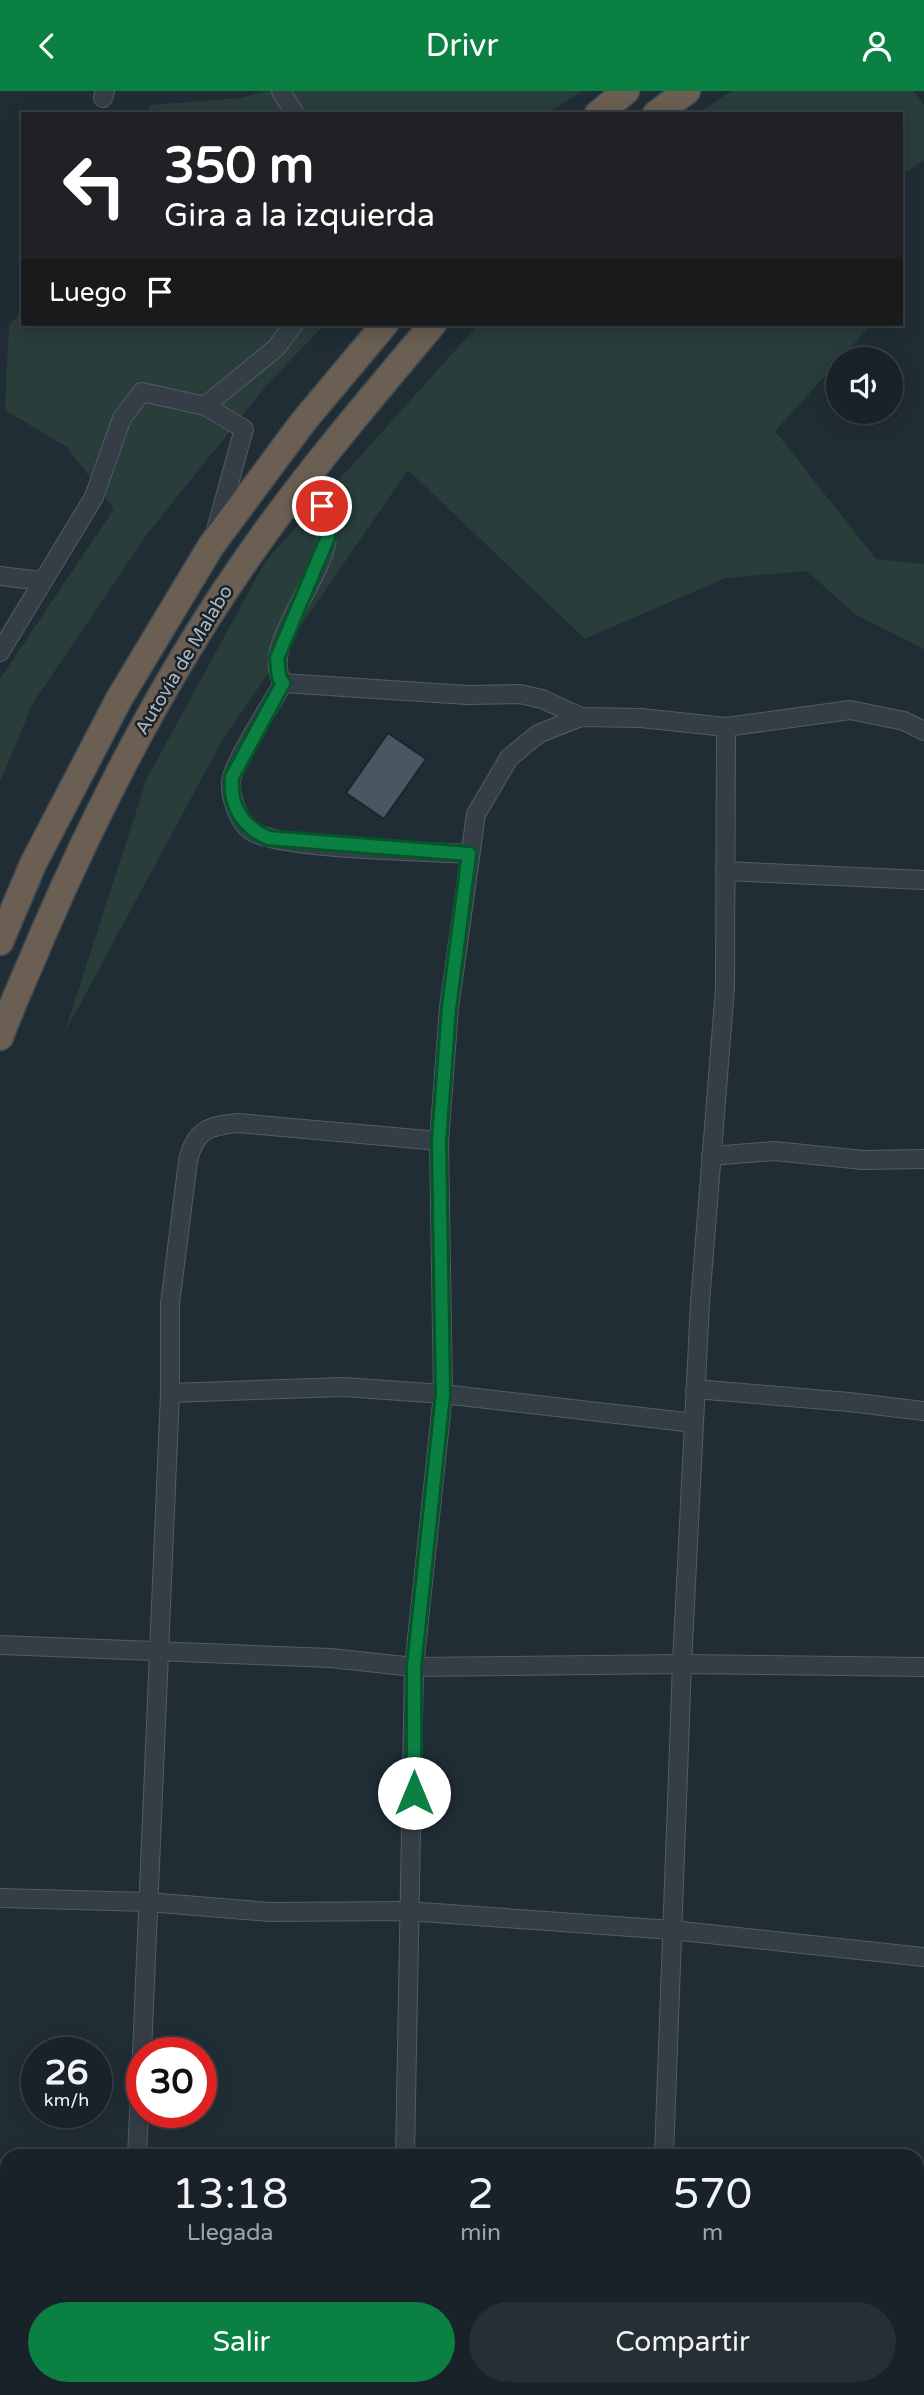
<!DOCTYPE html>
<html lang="es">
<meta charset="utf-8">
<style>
body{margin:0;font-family:"Varela Round",sans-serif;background:#262f34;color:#f1f3f6;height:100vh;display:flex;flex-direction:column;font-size:26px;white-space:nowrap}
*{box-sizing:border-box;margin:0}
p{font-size:23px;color:#9fa4a8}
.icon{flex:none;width:38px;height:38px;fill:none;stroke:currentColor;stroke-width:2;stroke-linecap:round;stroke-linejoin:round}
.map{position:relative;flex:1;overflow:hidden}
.sheet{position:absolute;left:0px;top:2058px;width:924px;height:247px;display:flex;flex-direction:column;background:#192228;border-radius:21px 21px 0 0;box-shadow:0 4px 18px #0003,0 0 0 2px #373f45}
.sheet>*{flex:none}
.top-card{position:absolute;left:21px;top:21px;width:882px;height:214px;border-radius:0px;box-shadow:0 4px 18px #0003,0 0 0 2px #373f45;background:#202124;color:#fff;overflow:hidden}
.buttons{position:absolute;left:826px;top:256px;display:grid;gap:14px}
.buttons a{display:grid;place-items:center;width:77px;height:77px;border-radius:50%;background:#192228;box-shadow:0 4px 18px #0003,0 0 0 2px #373f45;font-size:35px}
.speed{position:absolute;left:21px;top:1946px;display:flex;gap:14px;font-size:35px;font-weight:700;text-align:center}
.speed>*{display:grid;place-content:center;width:91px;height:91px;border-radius:50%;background:#192228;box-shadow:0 4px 18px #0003,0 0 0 2px #373f45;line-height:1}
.speed small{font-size:18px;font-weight:400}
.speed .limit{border:10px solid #d22;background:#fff;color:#111}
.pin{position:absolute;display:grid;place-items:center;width:60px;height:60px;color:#fff;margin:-30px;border:4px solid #fff;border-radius:50%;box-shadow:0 2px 7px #0007}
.me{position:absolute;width:77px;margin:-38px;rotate:0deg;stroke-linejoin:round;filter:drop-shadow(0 0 5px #0008)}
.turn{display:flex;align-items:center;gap:24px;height:147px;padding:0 28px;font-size:32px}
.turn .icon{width:91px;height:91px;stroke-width:2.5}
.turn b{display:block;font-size:49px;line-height:60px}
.then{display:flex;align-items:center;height:66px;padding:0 28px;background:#0003;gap:14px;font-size:26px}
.eta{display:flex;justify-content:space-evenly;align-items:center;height:119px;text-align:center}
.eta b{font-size:42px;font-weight:600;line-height:49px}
.primary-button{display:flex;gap:14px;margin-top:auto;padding:14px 28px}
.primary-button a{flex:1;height:80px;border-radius:42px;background:#0b8043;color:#fff;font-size:28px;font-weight:600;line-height:80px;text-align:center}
.primary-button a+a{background:#262f34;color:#f1f3f6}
header{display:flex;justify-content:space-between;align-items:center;height:91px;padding:0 28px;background:#0b8043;color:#fff;font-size:32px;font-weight:600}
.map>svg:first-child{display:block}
</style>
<header><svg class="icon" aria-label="back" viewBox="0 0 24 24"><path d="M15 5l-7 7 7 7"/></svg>Drivr<svg class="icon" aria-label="person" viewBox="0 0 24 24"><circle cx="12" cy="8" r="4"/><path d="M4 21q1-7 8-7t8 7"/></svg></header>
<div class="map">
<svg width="924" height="2304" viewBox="0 0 924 2304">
<rect width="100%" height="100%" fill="#212d35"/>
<g fill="#293d3a">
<polygon points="268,0 582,0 547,23 149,23 150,14 241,7"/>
<polygon points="731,0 914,0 924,14 924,69 901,84 901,23 697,23"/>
<polygon points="23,219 23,233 325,233 267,294 148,442 33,612 0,691 0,588 114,418 67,356 5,319 9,234"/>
<polygon points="479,233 872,233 775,340 876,468 924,473 924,558 856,524 807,480 725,487 585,548 408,379 223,648 64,943 147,687 265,471"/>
</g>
<polygon fill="#4a5761" stroke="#1c252d" stroke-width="2" points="388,642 426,668 384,728 346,702"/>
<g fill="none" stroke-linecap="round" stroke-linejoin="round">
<defs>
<g id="minor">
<polyline points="281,0 295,23"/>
<polyline points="103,7 105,0"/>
<polyline points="205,315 244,338 216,439"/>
<path d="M 307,387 C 317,405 327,423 327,444 C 327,484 258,556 283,592 L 467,604 L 520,603 L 542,608 L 581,626"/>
<polyline points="0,485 41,490"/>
<polyline points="0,561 94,406 122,327 142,301 205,315 276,257 294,233"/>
<path d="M 283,592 C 270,616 239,662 232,686 C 228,701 238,731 251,740 C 282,759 426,760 469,763"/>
<polyline points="725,780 924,789"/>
<path d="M 439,1050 L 238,1032 C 208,1035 195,1039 188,1070 L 170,1213 L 170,1302 L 344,1296 L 443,1303 L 694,1332"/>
<polyline points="711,1065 774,1060 863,1069 924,1068"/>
<polyline points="695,1298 849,1311 924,1320"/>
<polyline points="0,1554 330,1567 414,1576 682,1573 924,1576"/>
<polyline points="0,1807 148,1811 270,1821 407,1820 672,1839 924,1866"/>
<polyline points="142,1962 170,1302"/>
<polyline points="137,2065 142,1962"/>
<polyline points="405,2065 414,1576 443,1303 439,1050 449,917 476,723 509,667 538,643 581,626 641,627 726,636 850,619 904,630 924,640"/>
<polyline points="664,2065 682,1573 700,1212 725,897 726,636"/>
<polyline points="917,2112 924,2113"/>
<polyline points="127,2298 127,2304"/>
<polyline points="392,2304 392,2298"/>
<polyline points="652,2304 652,2298"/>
</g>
<g id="highway">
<polyline points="598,23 626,0"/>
<polyline points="656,23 687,0"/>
<polyline points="0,851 33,773 119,608 211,455 303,331 385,233"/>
<path d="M 0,946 C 13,911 29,877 43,843 C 98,716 161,593 239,479 C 298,392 366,313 433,233"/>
</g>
</defs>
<use href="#minor" stroke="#525c64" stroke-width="20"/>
<use href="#highway" stroke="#3f4951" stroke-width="29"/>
<use href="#minor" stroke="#353e46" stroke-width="18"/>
<use href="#highway" stroke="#6b5e52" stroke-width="26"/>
</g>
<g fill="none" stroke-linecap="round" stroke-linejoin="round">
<defs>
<path id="route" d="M 322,415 L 328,446 L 277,567 L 279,586 L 283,592 L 232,686 C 229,715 243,736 268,747 L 469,763 L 449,917 L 439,1050 L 443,1303 L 414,1576 L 414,1702"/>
</defs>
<use href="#route" stroke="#07532c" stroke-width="18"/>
<use href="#route" stroke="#0b8043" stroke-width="12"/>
</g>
<g text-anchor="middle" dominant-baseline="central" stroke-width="5" stroke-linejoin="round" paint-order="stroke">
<g font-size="19" fill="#afb9c3" stroke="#1a232a">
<text transform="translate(184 569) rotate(-59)">Autovía de Malabo</text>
</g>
</g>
</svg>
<div class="buttons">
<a><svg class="icon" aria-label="sound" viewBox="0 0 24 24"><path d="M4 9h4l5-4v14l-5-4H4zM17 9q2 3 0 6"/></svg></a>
</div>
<div class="speed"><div>26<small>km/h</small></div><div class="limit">30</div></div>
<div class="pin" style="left:322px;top:415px;background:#d93025"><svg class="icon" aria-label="arrive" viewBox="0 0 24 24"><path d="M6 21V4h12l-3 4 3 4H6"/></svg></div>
<svg class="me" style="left:414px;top:1702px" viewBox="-20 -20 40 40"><circle r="19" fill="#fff"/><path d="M0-13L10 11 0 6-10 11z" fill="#0b8043"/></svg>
<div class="top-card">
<div class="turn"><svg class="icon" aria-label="left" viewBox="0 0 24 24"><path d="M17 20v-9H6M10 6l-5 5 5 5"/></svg><div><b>350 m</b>Gira a la izquierda</div></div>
<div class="then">Luego<svg class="icon" aria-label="arrive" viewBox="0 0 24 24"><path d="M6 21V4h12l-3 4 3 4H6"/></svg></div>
</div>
<section class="sheet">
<div class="eta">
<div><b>13:18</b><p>Llegada</p></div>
<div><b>2</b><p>min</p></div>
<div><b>570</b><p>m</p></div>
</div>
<div class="primary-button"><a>Salir</a><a>Compartir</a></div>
</section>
</div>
